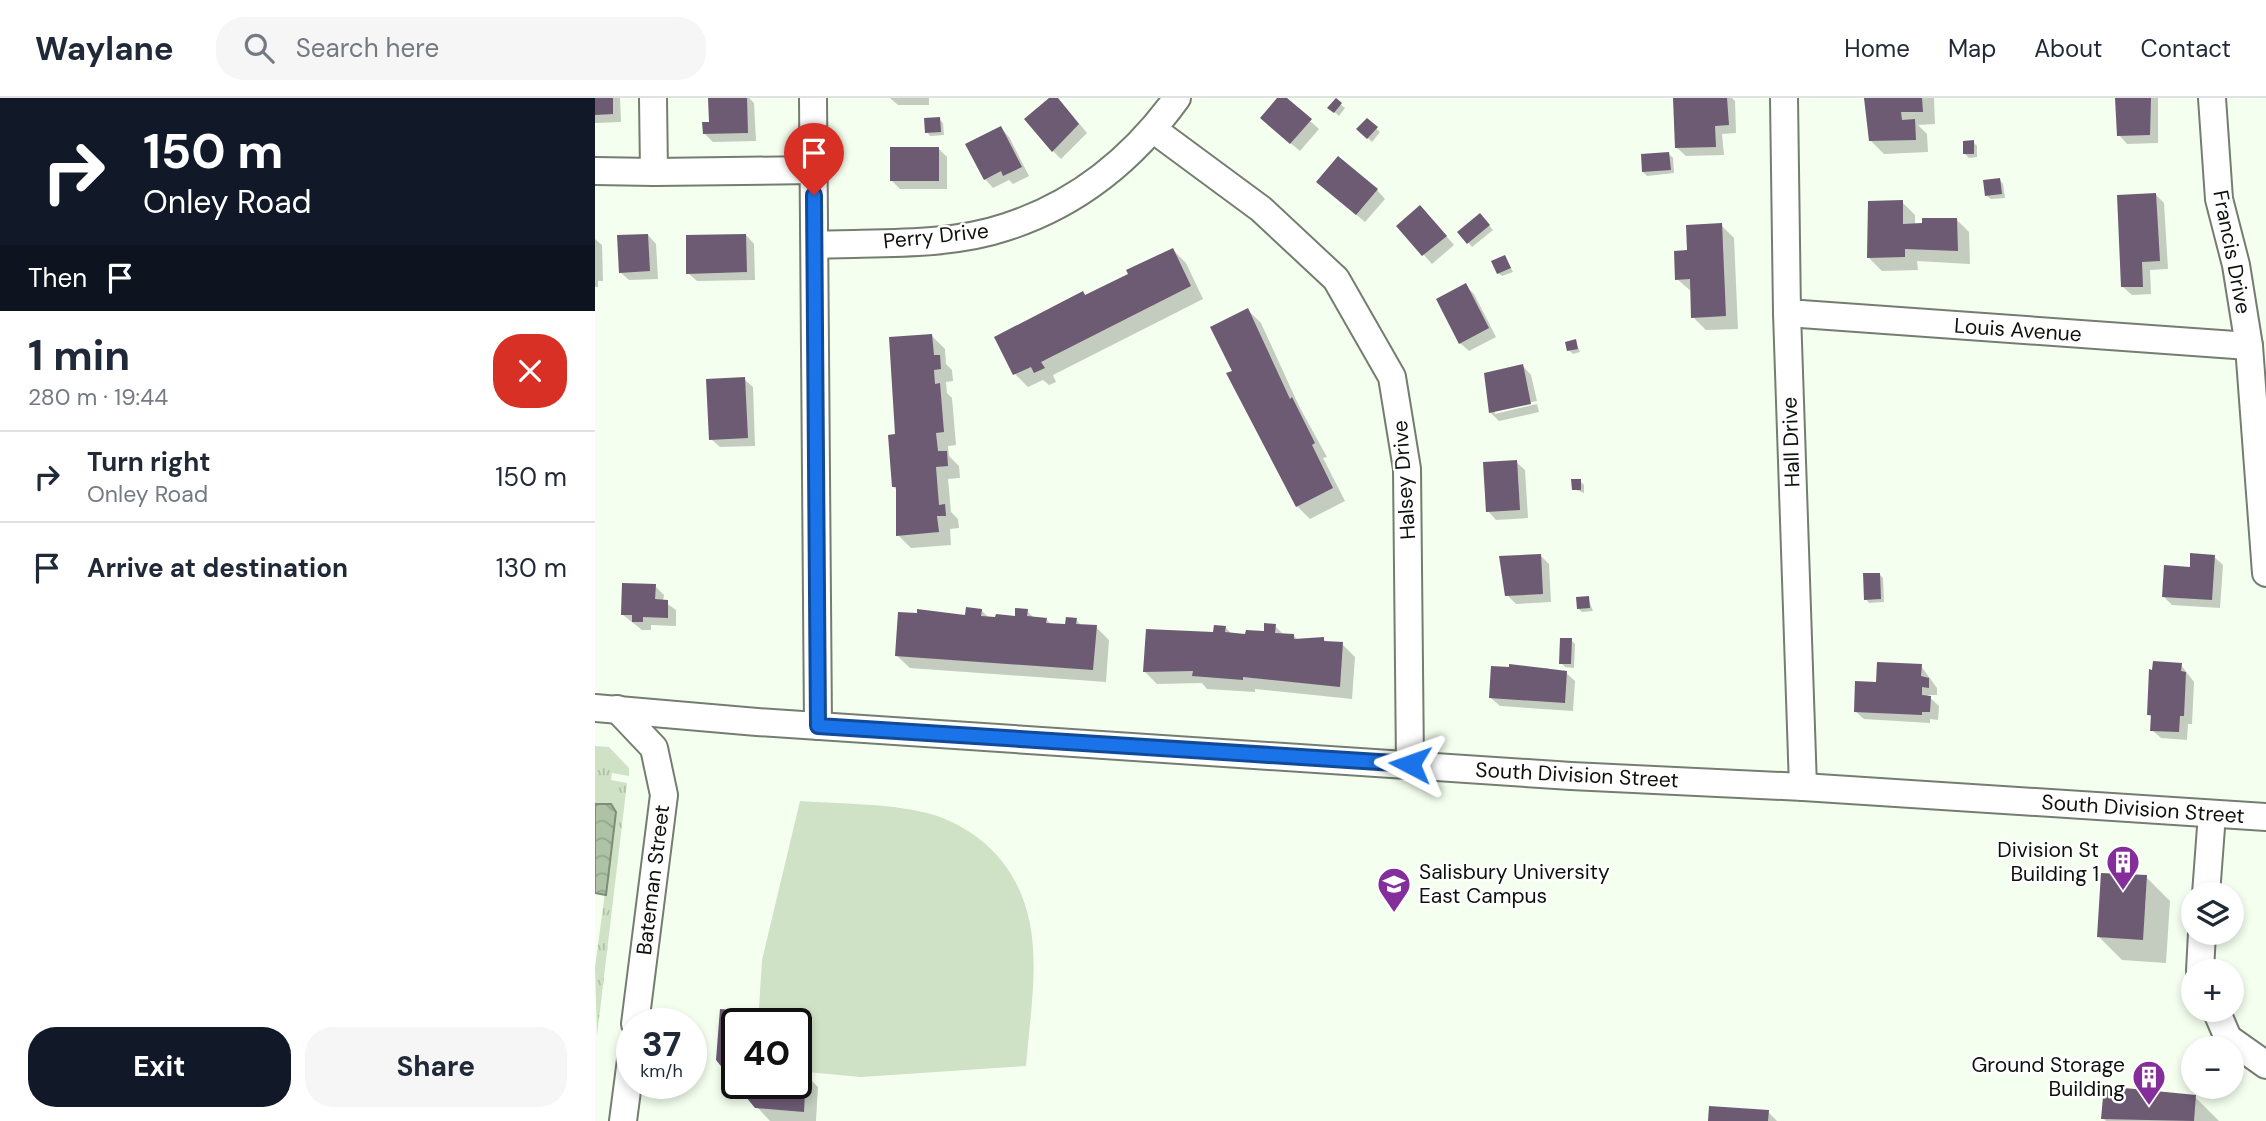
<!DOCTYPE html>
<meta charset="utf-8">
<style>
body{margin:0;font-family:"DM Sans",sans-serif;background:#f6f6f7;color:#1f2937;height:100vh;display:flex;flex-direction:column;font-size:26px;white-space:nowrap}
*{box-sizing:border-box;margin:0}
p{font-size:23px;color:#747a83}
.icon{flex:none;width:38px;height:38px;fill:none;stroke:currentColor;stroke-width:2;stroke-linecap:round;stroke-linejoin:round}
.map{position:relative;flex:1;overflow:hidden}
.side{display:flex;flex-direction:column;background:#fff;width:595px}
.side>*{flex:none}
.banner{background:#111827;color:#fff;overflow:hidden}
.tools{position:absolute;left:1586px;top:784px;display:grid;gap:14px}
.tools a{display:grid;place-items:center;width:63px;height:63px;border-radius:50%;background:#fff;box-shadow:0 4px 10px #0003;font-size:35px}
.speed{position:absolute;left:21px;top:910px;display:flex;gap:14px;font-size:35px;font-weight:700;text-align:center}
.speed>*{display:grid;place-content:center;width:91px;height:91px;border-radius:50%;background:#fff;box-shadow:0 4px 10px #0003;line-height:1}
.speed small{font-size:18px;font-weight:400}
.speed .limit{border:4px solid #111;border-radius:10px;background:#fff;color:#111}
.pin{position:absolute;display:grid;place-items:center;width:60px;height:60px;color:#fff;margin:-72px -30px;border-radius:50% 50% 50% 0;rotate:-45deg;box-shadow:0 0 7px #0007}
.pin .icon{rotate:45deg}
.me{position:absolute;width:77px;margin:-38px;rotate:274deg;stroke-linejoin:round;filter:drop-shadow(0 0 5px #0008)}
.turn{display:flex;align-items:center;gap:24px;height:147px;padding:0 28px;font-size:32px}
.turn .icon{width:91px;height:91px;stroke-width:2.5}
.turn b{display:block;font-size:49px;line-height:60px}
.then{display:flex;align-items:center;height:66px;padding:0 28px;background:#0003;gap:14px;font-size:26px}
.round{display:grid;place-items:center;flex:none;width:74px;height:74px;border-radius:28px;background:#f6f6f7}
.head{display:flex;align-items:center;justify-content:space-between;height:119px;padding:0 28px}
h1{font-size:42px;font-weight:700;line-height:52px}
.action{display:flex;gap:14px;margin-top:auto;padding:14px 28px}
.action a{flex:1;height:80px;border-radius:28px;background:#111827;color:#fff;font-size:28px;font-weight:700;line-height:80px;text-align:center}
.action a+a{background:#f6f6f7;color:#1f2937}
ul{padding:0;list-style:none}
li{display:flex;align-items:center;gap:21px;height:91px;padding:0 28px;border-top:2px solid #e0e1e3}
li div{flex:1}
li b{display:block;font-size:26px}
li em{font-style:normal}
header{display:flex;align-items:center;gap:42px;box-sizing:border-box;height:98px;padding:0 35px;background:#fff;border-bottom:2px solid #e0e1e3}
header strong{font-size:33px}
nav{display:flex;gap:38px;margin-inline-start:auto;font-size:24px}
.search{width:490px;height:63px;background:#f6f6f7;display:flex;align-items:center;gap:18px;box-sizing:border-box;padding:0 24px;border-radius:28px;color:#747a83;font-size:26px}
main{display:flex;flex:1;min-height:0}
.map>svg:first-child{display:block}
</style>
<header>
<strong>Waylane</strong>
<div class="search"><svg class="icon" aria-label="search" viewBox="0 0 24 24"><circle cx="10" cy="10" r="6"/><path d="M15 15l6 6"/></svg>Search here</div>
<nav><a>Home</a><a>Map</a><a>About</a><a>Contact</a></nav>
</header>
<main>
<section class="side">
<div class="banner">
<div class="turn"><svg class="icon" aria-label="right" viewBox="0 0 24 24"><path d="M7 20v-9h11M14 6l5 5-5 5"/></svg><div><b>150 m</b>Onley Road</div></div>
<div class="then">Then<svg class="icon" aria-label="arrive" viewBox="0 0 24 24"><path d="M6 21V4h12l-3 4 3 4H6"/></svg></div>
</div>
<div class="head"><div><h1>1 min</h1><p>280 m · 19:44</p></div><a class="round" style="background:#d93025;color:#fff"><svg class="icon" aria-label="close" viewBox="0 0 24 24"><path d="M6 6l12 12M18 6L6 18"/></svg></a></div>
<ul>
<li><svg class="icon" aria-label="right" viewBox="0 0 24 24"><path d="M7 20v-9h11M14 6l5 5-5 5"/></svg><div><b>Turn right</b><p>Onley Road</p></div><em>150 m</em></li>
<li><svg class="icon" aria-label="arrive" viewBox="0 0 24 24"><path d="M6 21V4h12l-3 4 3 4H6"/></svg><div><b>Arrive at destination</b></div><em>130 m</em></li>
</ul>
<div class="action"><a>Exit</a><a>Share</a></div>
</section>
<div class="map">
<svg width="1671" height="1023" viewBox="0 0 1671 1023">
<defs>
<pattern id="grass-tufts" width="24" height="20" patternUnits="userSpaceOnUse" patternTransform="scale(1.75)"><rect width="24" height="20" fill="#cfe2c5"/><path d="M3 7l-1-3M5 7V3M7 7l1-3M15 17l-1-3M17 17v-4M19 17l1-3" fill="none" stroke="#b1c1a8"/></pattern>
<pattern id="water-waves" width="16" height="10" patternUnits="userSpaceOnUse" patternTransform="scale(1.75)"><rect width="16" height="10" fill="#aec2a5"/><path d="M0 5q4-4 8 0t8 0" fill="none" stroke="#94a68d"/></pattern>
</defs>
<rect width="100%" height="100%" fill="#f4ffef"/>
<polygon fill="url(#grass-tufts)" points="0,648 14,649 34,670 34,678 17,675 16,682 32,685 2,938 0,869 21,714 16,706 0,706"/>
<path fill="#cfe2c5" d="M 205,703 C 246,706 291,705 332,715 C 356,721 378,734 396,751 C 456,812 437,891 431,968 L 266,979 L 201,973 L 201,926 L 163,926 L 167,862 Z"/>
<polygon fill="url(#water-waves)" stroke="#7e8d77" stroke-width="2" points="0,706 16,706 21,714 11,797 0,795"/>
<g fill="#0003">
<polygon points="0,0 25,0 26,24 0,25"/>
<polygon points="115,0 154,0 159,5 161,43 118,44 109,35 115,26"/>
<polygon points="295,0 334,0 334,7 303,7"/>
<polygon points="457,0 468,6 492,35 466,61 458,53"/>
<polygon points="684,0 689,0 724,31 705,53 676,29"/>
<polygon points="1080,0 1137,0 1140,3 1141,35 1127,36 1129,57 1091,58 1082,50"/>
<polygon points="1272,0 1339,0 1340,26 1323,27 1332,36 1333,54 1289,56 1276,43"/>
<polygon points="1522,0 1563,0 1563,45 1532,46 1524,37"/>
<polygon points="740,2 750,10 744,18 734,9"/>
<polygon points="344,21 348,25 349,37 335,38 332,34"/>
<polygon points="772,22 785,34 777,44 763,31"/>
<polygon points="406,30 414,39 434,78 418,86 414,82 398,90 390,81"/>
<polygon points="1378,44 1382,48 1382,59 1374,60 1370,56"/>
<polygon points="343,50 352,59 352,91 305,91 297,83"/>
<polygon points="1074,56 1078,60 1079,75 1052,78 1048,74"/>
<polygon points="1405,82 1408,86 1410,100 1396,101 1392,98"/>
<polygon points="732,92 782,92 790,101 770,124"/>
<polygon points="1561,97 1569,105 1573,171 1555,172 1556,196 1537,197 1528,189"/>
<polygon points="1307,104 1320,117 1320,127 1361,121 1374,134 1375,166 1322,163 1323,172 1287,173 1274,160"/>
<polygon points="834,118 859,147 837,166 803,128"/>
<polygon points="889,121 898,132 877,149 865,134"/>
<polygon points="1126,127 1139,140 1143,231 1111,232 1098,219 1097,194 1082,181 1094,154"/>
<polygon points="53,137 61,146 63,181 34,182 25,174"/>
<polygon points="151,137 159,146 160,182 102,183 93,175"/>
<polygon points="0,141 7,147 8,183 3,183 3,189 0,189"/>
<polygon points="578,152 591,165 608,201 458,277 461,284 454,287 448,282 433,289 420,276 491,199"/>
<polygon points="910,159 918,174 907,178 903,175"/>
<polygon points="871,188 879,196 901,239 874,253 865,245"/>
<polygon points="653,212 666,225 704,308 732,359 728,360 750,403 715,421 702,408 639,274"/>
<polygon points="337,238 350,251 351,266 357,272 358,283 351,284 352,295 357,300 361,347 353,348 354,358 364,368 365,380 353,381 356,414 363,421 364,430 355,431 356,447 316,450 303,437 303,393 298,388 302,338"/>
<polygon points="980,243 985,254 978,256 974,252"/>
<polygon points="928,268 936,277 942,303 900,312 900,316 942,306 944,314 904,323 895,314"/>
<polygon points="149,281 158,289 160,348 125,349 116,341"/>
<polygon points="921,364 930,372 933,420 901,422 893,413"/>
<polygon points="985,383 989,387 989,395 979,391"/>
<polygon points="946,458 954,466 956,504 921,506 912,497"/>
<polygon points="1619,459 1628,467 1625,510 1577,507 1568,498 1596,471"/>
<polygon points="1284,476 1288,480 1289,504 1274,505 1271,501"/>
<polygon points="60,488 69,497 68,503 81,512 81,528 56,527 56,532 47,532 28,517"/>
<polygon points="993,500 998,513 987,514 983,510"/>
<polygon points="386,512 394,520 421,520 432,513 440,521 451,521 457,527 471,528 481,522 487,528 501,529 514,542 511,584 315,570 301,557"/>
<polygon points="680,528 689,537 698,537 703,542 728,541 733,545 747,546 760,559 757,601 660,591 660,594 612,591 607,585 562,586 549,573 630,529 637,536 652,537 671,535"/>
<polygon points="976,542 980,546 979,570 970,569 966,565"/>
<polygon points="1586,567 1599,584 1597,626 1593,626 1592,642 1566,640 1557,632 1558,621 1553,616"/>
<polygon points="1326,568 1342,590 1342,597 1332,597 1344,608 1343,622 1335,621 1335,625 1269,621 1260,613 1282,585"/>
<polygon points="898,569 953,570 956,574 971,575 980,583 978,613 905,608 896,600"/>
<polygon points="1551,779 1575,803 1571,865 1527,862 1503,838"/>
<polygon points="126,913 163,916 173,926 142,926"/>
<polygon points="210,976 223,989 221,1023 175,1023 162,1009 201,985"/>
<polygon points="1600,999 1624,1023 1511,1023 1508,1020"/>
<polygon points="1173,1014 1182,1023 1115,1023"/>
</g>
<g fill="#6d5a73">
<polygon points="0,0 18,0 18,16 0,17"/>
<polygon points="113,0 152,0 153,35 108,36 107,24 114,24"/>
<polygon points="454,0 463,0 484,26 457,54 429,21"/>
<polygon points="682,0 692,0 717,21 695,46 665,20"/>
<polygon points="741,0 747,5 739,15 732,10"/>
<polygon points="1078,0 1132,0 1134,27 1120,28 1121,49 1080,50"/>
<polygon points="1269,0 1327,0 1328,14 1306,14 1307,22 1320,21 1321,42 1274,43"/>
<polygon points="1520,0 1556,0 1555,37 1522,38"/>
<polygon points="345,19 346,34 330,35 329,20"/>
<polygon points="772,20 783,29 772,41 761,31"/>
<polygon points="406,28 427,69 408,78 406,73 389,82 370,46"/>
<polygon points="1379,42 1379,56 1368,56 1368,43"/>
<rect x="295" y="49" width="49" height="34"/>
<polygon points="1074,54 1076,72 1047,74 1046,56"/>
<polygon points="743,58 783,91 761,117 721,84"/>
<polygon points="1405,80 1407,96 1390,98 1388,82"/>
<polygon points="1561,95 1565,163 1547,164 1548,189 1526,189 1522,97"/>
<polygon points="1308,102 1308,126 1327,125 1327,120 1362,120 1363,153 1310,151 1310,159 1272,160 1273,103"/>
<polygon points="825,107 852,138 827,158 801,128"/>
<polygon points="885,115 895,127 872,146 862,134"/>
<polygon points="1127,125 1131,218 1096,220 1095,181 1080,182 1079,153 1092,152 1091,127"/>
<polygon points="53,136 55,173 24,175 22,137"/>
<polygon points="151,136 152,174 91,176 91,137"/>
<polygon points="578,150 596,188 446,264 450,270 439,275 436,269 418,277 399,239 488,193 490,197 533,176 531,172"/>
<polygon points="910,157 916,170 902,176 896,163"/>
<polygon points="871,185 894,230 864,246 841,201"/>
<polygon points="653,210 695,301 697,299 720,345 717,347 738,390 701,409 631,275 637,273 615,229"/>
<polygon points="337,236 339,257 345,257 346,271 339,272 340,286 345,285 349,334 341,335 343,353 352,353 353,368 341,369 344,407 350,406 351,418 342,418 344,434 301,438 301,389 297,389 293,337 300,336 294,239"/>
<polygon points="981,241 983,251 972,253 970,244"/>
<polygon points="928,266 936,306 894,315 889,275"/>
<polygon points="150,279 153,340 114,342 111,281"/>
<polygon points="922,362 925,412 891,414 888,364"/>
<polygon points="976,381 986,381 986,392 977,392"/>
<polygon points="1595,455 1620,457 1617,502 1567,499 1569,467 1595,469"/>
<polygon points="946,456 948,496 910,498 904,458"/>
<polygon points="1268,475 1285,475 1286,501 1269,502"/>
<polygon points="27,485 61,486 60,501 73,502 73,520 48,519 48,524 37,524 37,517 26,517"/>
<polygon points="994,498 995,510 982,511 981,499"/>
<polygon points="371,509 387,511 386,518 400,519 401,516 420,518 420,510 433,511 432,518 452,520 451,525 470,526 471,519 482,520 481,526 502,527 498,572 300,558 303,514 322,515 322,511 370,517"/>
<polygon points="669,525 681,526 680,535 699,536 699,541 729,539 729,543 748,544 745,589 648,579 648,582 597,578 598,573 548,574 551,531 618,534 619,527 631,528 630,534 650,536 651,532 669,533"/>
<polygon points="965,540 977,540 976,566 964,566"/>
<polygon points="1558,563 1587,565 1586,573 1591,574 1589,618 1585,618 1584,634 1555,633 1556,617 1552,617 1554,571 1557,572"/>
<polygon points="1282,564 1327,566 1326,578 1334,580 1334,590 1327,589 1327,597 1336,598 1335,614 1327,614 1327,617 1259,614 1260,583 1281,584"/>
<polygon points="914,566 972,573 970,605 894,600 896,568 914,569"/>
<polygon points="1506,775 1552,777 1548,842 1502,839"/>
<polygon points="125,911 164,914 163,926 142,926 142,985 201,985 201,973 211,974 209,1014 160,1010 121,962"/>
<polygon points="1509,988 1601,997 1599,1023 1506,1021"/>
<polygon points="1114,1008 1174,1012 1173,1023 1113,1023"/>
</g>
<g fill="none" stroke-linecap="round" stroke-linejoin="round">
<defs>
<g id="minor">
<polyline points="218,0 223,628"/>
<polyline points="1189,0 1192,215 1208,689"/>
<polyline points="1617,0 1624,101 1641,167 1654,248 1671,475"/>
<polyline points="559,32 666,111 741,181 797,279 812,371 815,666"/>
<polyline points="0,73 59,74 58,0"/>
<polyline points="59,74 219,72"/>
<path d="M 220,147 C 282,144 352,149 411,129 C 483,106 538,61 582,0"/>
<polyline points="1192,215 1654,248"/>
<polyline points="0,610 162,624 976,678 1208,689 1671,719"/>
<polyline points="22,611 59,650 69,697 40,926"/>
<polyline points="1611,796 1617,716"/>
<polyline points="1605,873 1607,835"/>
<polyline points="1621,912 1633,940 1671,967"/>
<polyline points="28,1023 37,954"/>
</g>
</defs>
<use href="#minor" stroke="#747d70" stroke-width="30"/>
<use href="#minor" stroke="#fff" stroke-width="26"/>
</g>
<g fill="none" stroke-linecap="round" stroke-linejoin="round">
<defs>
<polyline id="route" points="219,97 223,628 815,666"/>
</defs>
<use href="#route" stroke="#114b97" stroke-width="18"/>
<use href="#route" stroke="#1a73e8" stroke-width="12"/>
</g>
<defs>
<symbol id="building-pin" viewBox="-11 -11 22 30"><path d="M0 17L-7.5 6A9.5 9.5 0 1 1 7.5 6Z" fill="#842e9c" stroke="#fff"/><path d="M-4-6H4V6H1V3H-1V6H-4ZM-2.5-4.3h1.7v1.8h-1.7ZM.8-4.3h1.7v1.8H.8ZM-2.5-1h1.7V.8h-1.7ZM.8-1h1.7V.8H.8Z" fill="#fff"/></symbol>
<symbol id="university-pin" viewBox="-11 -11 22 30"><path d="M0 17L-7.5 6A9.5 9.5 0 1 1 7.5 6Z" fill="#842e9c" stroke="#fff"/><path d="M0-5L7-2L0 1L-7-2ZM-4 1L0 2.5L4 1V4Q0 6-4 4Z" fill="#fff"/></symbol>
</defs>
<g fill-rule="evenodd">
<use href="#building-pin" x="1509" y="745" width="38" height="52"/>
<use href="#university-pin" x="780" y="767" width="38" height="52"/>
<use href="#building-pin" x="1535" y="960" width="38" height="52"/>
</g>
<g text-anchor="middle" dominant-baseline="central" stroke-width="5" stroke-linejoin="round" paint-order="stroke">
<g font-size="21" fill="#0e110c" stroke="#fff">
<text transform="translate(341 138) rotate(-6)">Perry Drive</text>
<text transform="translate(1637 154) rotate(79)">Francis Drive</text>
<text transform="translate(1423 232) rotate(4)">Louis Avenue</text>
<text transform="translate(1196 344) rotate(-92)">Hall Drive</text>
<text transform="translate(809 382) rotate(-94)">Halsey Drive</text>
<text transform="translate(982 677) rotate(3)">South Division Street</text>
<text transform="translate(1548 711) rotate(4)">South Division Street</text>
<text transform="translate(58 782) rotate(-83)">Bateman Street</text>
</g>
<g font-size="21" fill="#0e110c" stroke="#fff" text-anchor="end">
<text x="1504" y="752">Division St<tspan x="1504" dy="24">Building 1</tspan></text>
<text x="824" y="774" text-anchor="start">Salisbury University<tspan x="824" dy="24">East Campus</tspan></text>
<text x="1530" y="967">Ground Storage<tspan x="1530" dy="24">Building</tspan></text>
</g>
</g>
</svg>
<div class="tools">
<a><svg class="icon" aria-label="layers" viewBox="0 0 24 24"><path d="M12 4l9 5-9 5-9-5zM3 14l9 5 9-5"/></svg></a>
<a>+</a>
<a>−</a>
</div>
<div class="speed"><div>37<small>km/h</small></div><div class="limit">40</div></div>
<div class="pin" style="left:219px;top:97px;background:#d93025"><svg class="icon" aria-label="arrive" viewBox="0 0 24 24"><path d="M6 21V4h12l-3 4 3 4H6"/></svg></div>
<svg class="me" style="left:815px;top:666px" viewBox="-20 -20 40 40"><path d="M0-17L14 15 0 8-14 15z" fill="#1a73e8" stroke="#fff" stroke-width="4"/></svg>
</div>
</main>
